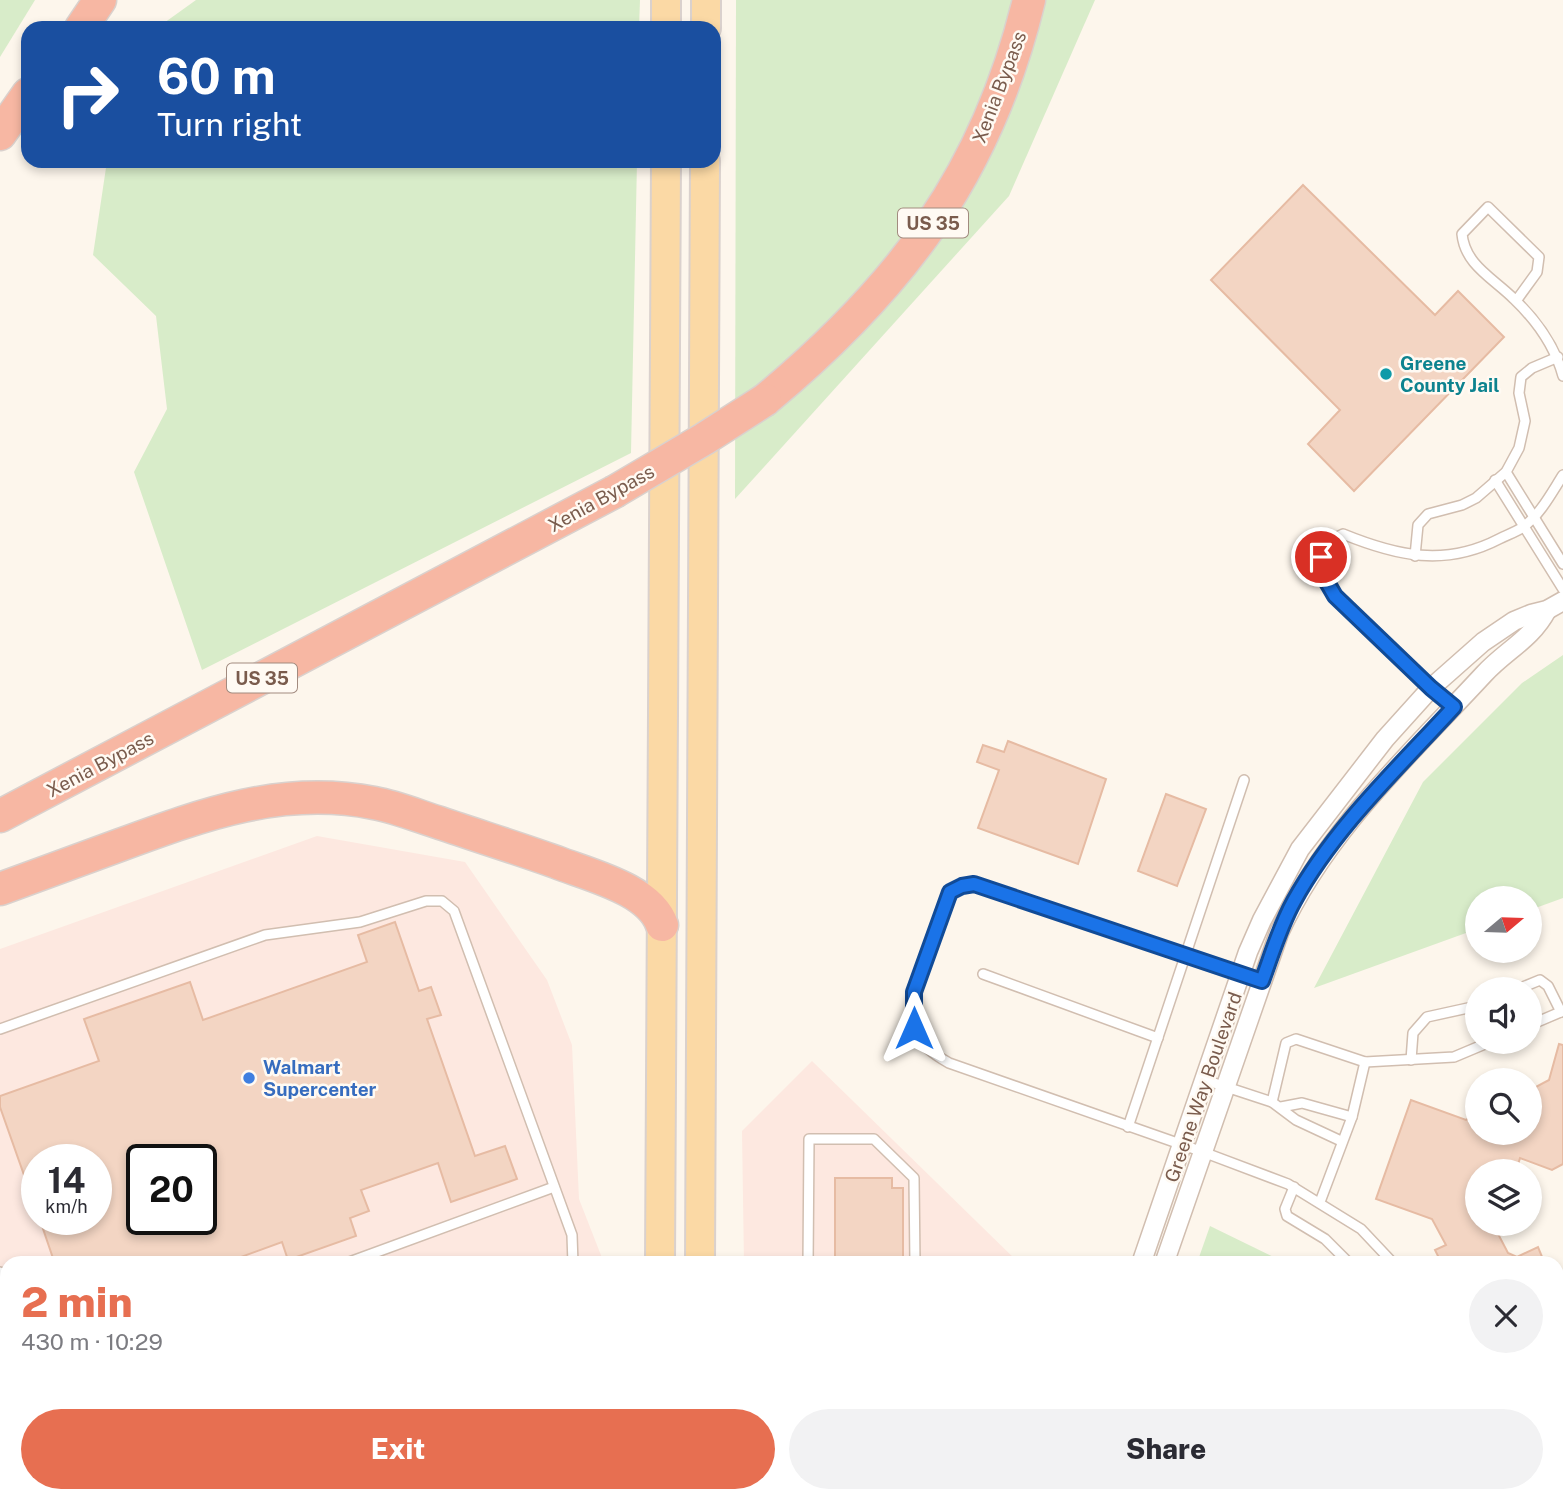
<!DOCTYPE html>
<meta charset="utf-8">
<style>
body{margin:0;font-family:"Public Sans",sans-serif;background:#f2f2f3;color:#2b2b33;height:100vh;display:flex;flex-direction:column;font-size:26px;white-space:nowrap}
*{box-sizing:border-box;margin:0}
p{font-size:23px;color:#7c7c81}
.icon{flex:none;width:38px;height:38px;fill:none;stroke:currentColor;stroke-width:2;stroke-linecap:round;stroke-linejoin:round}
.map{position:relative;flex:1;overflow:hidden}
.drawer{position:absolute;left:0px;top:1256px;width:1564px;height:247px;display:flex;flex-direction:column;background:#fff;border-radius:21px 21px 0 0;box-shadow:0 4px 10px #0003}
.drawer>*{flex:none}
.banner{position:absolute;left:21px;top:21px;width:700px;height:147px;border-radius:21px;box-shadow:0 4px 10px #0003;background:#1a4fa0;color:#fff;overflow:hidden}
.needle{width:46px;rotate:71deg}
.controls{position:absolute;left:1465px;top:886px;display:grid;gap:14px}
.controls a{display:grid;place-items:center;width:77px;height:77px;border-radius:50%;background:#fff;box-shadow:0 4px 10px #0003;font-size:35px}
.speed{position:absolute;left:21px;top:1144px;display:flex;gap:14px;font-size:35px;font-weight:700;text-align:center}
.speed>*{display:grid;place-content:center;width:91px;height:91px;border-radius:50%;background:#fff;box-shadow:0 4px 10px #0003;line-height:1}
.speed small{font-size:18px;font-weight:400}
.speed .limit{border:4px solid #111;border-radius:10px;background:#fff;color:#111}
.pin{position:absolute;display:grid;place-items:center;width:60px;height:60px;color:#fff;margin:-30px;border:4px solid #fff;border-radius:50%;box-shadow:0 2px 7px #0007}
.me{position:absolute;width:77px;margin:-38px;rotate:0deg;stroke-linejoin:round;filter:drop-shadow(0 0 5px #0008)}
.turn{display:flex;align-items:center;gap:24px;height:147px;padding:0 21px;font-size:32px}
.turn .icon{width:91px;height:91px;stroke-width:2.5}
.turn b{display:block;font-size:49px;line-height:60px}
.round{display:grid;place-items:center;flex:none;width:74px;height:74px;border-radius:37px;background:#f2f2f3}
.overview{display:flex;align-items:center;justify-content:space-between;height:119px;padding:0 21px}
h1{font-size:42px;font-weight:800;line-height:52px;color:#e76f51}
.cta{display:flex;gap:14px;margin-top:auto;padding:14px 21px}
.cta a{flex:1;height:80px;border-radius:42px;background:#e76f51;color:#fff;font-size:28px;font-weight:800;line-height:80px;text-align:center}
.cta a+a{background:#f2f2f3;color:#2b2b33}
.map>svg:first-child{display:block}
</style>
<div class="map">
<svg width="1563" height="1502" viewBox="0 0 1563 1502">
<rect width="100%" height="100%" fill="#fdf6ec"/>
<g fill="#fde8e0" fill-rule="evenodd">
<path d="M 317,836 L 465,862 L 547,980 L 572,1045 L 579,1199 L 604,1263 L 7,1264 L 7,1496 L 607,1496 L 607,1502 L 0,1502 L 0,949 ZM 37,1160 L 96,1160 L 96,1220 L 37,1220 ZM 142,1160 L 201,1160 L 201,1220 L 142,1220 Z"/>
<polygon points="812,1061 1019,1263 744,1263 742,1131"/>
<polygon points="747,1496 1257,1496 1263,1502 747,1502"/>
</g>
<g fill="#d8ecc9">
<polygon points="0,0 35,0 0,57"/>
<polygon points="196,0 640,0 639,28 157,28"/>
<polygon points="736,0 1095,0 1009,196 735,499"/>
<polygon points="107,161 637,161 631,453 202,670 134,472 167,409 156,316 93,255"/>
<polygon points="1563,655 1563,898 1530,910 1530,898 1477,898 1477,929 1314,988 1423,782 1522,683"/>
<polygon points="1210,1226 1286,1263 1197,1263"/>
<polygon points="1558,1445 1563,1448 1563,1502 1114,1502 1116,1496 1558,1496"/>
</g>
<g fill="#f3d5c3" stroke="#e6bba3" stroke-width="2" fill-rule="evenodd">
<polygon points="1303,185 1435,315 1458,291 1504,337 1354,491 1308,444 1340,410 1211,280"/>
<polygon points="1008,741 1106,779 1078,864 978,828 999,770 977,762 983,745 1004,752"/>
<polygon points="1166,794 1206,809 1177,886 1138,871"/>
<path d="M 395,922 L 419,991 L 431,987 L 441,1015 L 427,1019 L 475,1156 L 505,1146 L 517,1179 L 451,1202 L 438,1163 L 361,1190 L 369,1211 L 350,1218 L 356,1236 L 288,1260 L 282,1242 L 222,1264 L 55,1264 L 40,1220 L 96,1220 L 96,1160 L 37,1160 L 37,1205 L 35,1206 L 0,1107 L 0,1096 L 99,1061 L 84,1019 L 190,982 L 203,1020 L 367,962 L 358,935 ZM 142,1160 L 201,1160 L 201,1220 L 142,1220 Z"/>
<polygon points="1559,1044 1563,1045 1563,1164 1552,1170 1520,1158 1516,1171 1477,1171 1477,1223 1499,1223 1496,1230 1508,1253 1517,1257 1538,1247 1545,1264 1442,1264 1435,1250 1446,1245 1432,1219 1376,1199 1411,1100 1466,1120 1477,1114 1477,1132 1530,1132 1530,1090 1549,1080"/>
<polygon points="835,1178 892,1178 892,1188 903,1188 903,1264 835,1264"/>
</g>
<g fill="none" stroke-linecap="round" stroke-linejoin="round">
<defs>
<g id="service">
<path d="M 1516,301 L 1537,272 L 1539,257 L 1488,207 L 1462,234 C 1465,265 1493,278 1514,299 C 1536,320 1555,347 1563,376"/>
<polyline points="1506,472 1563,564"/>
<polyline points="1495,480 1563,589"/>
<polyline points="1415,556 1418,525 1428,514 1462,505 1476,498 1506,472 1519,448 1525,421 1519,393 1521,377 1532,368 1558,357"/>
<path d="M 1454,707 L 1431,688 L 1335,596 L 1324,577 L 1321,557 L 1333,539 L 1343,534 C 1397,556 1445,567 1499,539 C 1507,535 1516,532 1523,527 C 1540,515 1552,492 1563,475"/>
<polyline points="983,974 1158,1038"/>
<path d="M 1262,981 L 974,884 L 962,886 L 950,892 C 939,923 904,998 914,1029 C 920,1045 935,1055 949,1063 L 1203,1152 L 1288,1184 L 1361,1229 L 1394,1264"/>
<polyline points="1518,989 1540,980 1548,986 1561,1012"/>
<polyline points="1530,1025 1563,1011"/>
<polyline points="0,1029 265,935 360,922 426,901 442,901 454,911 572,1235 573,1264"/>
<polyline points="1411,1060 1413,1033 1427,1017 1477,1006"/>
<polyline points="1205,1080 1272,1102 1296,1120 1341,1141"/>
<polyline points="1272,1102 1286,1043 1296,1039 1365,1062 1454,1057 1492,1041"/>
<polyline points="1281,1107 1302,1103 1352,1117"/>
<polyline points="1128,1127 1244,780"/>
<polyline points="1294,1187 1285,1209 1287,1216 1325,1239 1350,1264"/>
<polyline points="1320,1202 1352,1117 1365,1062"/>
<polyline points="344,1264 554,1187"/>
<polyline points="808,1264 809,1139 874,1139 914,1178 915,1264"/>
<polyline points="0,1272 7,1291"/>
<polyline points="1558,1363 1563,1359"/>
<polyline points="0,1390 7,1387"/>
<polyline points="1558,1416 1563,1418"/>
<polyline points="81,1496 84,1502"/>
<polyline points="867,1496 869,1502"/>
<polyline points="895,1496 895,1502"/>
<polyline points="568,1502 568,1496"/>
<polyline points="773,1502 773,1496"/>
</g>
<g id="minor">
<polyline points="1141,1264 1248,952 1262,920 1300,849 1385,739 1431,688 1483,642 1514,621 1531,614 1547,610 1563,601"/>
<path d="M 1164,1264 L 1279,933 C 1325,832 1410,754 1484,674 C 1506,650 1531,640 1547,610"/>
<polyline points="1057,1502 1059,1496"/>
<polyline points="1081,1502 1083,1496"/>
</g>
<g id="primary">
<polyline points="666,28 666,0"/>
<polyline points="706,28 706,0"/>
<polyline points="660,1264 666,161"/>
<polyline points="700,1264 705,161"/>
<polyline points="657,1502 657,1496"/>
<polyline points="698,1502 698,1496"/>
</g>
<g id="motorway">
<polyline points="81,28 100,0"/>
<polyline points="0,134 28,94"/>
<path d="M 765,400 C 901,287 987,174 1029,0"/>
<polyline points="0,816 614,492"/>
<path d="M 0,889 C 40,874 80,860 120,845 C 204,814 283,785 374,803 C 396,807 418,816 440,823 C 478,836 517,848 556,862 C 589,875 650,889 662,925"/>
</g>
</defs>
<use href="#service" stroke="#d1beb0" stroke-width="12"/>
<use href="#minor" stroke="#d1beb0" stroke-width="21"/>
<use href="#primary" stroke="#dad1cd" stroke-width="32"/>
<use href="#motorway" stroke="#dad1cd" stroke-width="35"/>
<use href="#service" stroke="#fff" stroke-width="9"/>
<use href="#minor" stroke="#fff" stroke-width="18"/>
<use href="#primary" stroke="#fbd9a5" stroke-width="28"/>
<use href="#motorway" stroke="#f7b7a3" stroke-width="32"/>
<defs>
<polyline id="motorway-bridge" points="614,492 704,439 765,400"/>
</defs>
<use href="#motorway-bridge" stroke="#dad1cd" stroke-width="35" stroke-linecap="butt"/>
<use href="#motorway-bridge" stroke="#f7b7a3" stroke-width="32"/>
</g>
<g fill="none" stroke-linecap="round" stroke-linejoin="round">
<defs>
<path id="route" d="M 914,1028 L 914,992 L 950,892 L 962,886 L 974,884 L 1262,981 C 1272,954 1280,926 1294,901 C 1334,828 1398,768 1454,707 L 1431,688 L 1335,596 L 1324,577 L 1321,557"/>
</defs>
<use href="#route" stroke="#114b97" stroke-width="18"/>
<use href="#route" stroke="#1a73e8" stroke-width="12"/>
</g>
<circle fill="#0f9aa8" stroke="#fffaf3" stroke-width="2.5" cx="1386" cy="374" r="7"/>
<circle fill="#3f7fe0" stroke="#fffaf3" stroke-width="2.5" cx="249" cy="1078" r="7"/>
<g text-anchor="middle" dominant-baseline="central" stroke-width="5" stroke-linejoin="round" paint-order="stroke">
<g fill="#fffaf3" stroke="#a28b7f" stroke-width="2">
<rect x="898" y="208.5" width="70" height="29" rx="5"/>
<rect x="227" y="663.5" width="70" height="29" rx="5"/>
</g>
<g font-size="18" font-weight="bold" fill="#7a5c4d">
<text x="933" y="223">US 35</text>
<text x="262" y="678">US 35</text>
</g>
<g font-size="19" fill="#7a5c4d" stroke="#fffaf3">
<text transform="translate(999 87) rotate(-69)">Xenia Bypass</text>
<text transform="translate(601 498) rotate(-29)">Xenia Bypass</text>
<text transform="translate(100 764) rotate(-28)">Xenia Bypass</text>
<text transform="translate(1203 1087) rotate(-71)">Greene Way Boulevard</text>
</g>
<g font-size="19" font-weight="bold" fill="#0d838f" stroke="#fffaf3" text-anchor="start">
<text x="1400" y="363">Greene<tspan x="1400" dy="22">County Jail</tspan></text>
</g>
<g font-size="19" font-weight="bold" fill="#366cbe" stroke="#fffaf3" text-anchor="start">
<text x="263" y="1067">Walmart<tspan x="263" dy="22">Supercenter</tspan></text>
</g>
</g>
</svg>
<div class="controls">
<a><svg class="needle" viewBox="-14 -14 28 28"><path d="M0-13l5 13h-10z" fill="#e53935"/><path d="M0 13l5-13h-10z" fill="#7c7c81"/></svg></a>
<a><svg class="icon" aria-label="sound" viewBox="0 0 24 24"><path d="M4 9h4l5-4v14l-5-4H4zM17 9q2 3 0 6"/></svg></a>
<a><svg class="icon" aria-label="search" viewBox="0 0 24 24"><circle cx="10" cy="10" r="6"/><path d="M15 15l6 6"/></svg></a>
<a><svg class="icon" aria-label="layers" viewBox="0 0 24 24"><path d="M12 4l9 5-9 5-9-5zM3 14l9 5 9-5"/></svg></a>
</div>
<div class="speed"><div>14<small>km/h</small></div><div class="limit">20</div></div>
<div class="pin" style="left:1321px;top:557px;background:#d93025"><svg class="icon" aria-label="arrive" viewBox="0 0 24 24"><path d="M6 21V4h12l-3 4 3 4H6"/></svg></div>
<svg class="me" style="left:914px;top:1028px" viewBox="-20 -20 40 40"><path d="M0-17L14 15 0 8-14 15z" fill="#1a73e8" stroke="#fff" stroke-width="4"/></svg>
<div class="banner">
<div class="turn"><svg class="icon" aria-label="right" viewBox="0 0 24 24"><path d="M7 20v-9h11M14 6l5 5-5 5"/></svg><div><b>60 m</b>Turn right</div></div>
</div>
<section class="drawer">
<div class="overview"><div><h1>2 min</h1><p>430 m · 10:29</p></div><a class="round"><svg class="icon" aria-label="close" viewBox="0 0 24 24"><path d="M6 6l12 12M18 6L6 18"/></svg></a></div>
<div class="cta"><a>Exit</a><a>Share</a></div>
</section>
</div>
